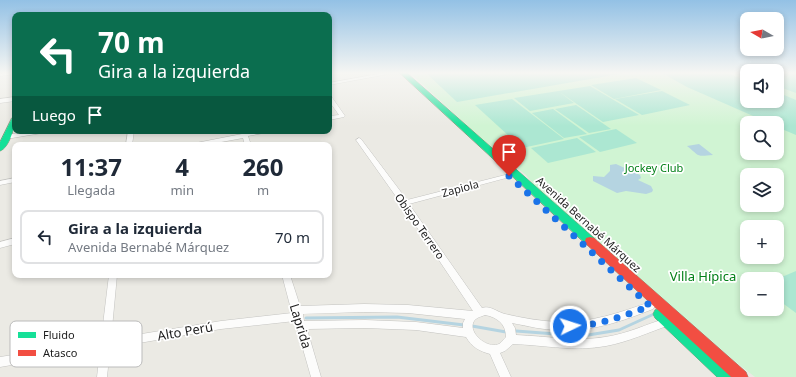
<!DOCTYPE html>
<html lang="es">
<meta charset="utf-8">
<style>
body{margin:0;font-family:"Noto Sans",sans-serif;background:#f6f6f7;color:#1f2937;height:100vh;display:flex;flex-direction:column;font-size:15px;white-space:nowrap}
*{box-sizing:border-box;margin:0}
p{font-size:13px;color:#747a83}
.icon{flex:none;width:22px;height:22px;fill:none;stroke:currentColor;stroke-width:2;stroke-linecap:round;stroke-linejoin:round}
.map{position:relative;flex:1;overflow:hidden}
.panel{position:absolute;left:12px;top:142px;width:320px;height:136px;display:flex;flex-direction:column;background:#fff;border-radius:8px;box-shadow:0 2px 6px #0003}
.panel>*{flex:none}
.top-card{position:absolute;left:12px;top:12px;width:320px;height:122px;border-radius:8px;box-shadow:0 2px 6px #0003;background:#0b6e4f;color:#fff;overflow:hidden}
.needle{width:26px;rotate:279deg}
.tools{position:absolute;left:740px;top:12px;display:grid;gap:8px}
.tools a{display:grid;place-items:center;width:44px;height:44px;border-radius:8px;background:#fff;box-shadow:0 2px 6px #0003;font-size:20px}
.pin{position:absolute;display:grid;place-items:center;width:34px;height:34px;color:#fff;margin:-41px -17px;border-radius:50% 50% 50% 0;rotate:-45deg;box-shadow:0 0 4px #0007}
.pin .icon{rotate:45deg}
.me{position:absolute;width:44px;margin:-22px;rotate:86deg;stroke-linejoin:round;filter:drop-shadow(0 0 3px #0008)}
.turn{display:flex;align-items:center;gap:14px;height:84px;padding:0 20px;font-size:18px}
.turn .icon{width:52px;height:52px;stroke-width:2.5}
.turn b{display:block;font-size:28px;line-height:34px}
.then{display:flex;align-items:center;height:38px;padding:0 20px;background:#0003;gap:8px;font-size:15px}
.eta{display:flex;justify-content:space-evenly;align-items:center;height:68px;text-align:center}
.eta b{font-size:24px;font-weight:700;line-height:28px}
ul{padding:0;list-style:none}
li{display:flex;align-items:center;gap:12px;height:54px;margin:0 8px 6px;padding:0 12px;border:2px solid #e0e1e3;border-radius:8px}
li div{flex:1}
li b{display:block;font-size:15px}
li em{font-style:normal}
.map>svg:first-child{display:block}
</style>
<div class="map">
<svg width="796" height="377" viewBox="0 0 796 377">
<rect width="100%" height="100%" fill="#ebeae4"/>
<path fill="#d0f4d3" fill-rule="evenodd" d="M 410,73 L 747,73 L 747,101 L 777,101 L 777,73 L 796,73 L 796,377 L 755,377 L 737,363 L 538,190 L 526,175 L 497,153 ZM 747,123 L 777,123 L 777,153 L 747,153 ZM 747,175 L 777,175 L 777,205 L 747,205 ZM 747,227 L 777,227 L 777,257 L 747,257 ZM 747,279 L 777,279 L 777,309 L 747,309 Z"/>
<g fill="#ace7d2">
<polygon points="426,73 625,73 457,102"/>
<polygon points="662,73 728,73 747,81 747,101 777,101 777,92 796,100 796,135 777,127 777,123 769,123 687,87"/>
<polygon points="777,73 796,73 796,93 777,86"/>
<polygon points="636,78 661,90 614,99 591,85"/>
<polygon points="590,86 639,115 603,122 558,91 574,103 530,111 514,98"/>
<polygon points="662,91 690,105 642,115 615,99"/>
<polygon points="512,99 564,139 522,148 475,105"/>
<polygon points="576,105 611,129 589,133 555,109"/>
<polygon points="553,109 587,134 564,138 532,113"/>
<polygon points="616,129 637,143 600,152 579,137"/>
<polygon points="577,138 596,152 548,163 531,148"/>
<polygon points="796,271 796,313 777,299 777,279"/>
</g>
<g fill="#b5d4e1">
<path d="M 699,144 L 713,155 C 695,157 700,156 687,146 Z"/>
<polygon points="616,164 640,175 641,178 638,180 651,186 653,190 652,192 646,194 626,191 617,193 593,181 593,176 604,177 610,171 610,165"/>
</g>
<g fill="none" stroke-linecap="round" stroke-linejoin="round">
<g stroke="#b5d4e1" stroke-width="3">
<polyline points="306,318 397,317 464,325"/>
<polyline points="472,326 506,332"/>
<polyline points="516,331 582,336 619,330 654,314"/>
</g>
<defs>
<g id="street">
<polygon points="15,73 15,74 0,76 0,74"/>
<polygon points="383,73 394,73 329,85 329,83"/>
<polygon points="329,95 331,96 345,116 344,117 329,120 329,116 339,115 329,101"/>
<polygon points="15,97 15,101 0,103 0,99"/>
<polygon points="32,131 45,131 42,133 6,139 3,137 6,135"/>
<polygon points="128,131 134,131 132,145 126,145"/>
<polygon points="242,131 246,131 247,133 258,131 270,131 269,132 248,136 251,145 245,145 243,138 205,145 193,145 196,143 242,134"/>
<path d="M 359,138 L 361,139 L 407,200 L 513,173 L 517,173 L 518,174 L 517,175 L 409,204 L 482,308 C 490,305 497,312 505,314 C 522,318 540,321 557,322 C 590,323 619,313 650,302 L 653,303 L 655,306 L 653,309 C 623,321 592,332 558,330 C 543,330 528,326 512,323 L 515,328 L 516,335 C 546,336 576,342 605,337 C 627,334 647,324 667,318 L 670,319 L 672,322 L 670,325 C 649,332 628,342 606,346 C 575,352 544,345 513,344 L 505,351 L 500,353 L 511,377 L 500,377 L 490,354 C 479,351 472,347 466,337 L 416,330 L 365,328 L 307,329 L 321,377 L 311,377 L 295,321 L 221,329 L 110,348 L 107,377 L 97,377 L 100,350 L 0,367 L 0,357 L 101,341 L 109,275 L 117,275 L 111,339 L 221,321 L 292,313 L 282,275 L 290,275 L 300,306 L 364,304 L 408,305 L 473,311 L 402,205 L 356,140 ZM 364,312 L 408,313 L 465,319 L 463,323 L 463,328 L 416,322 L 365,320 L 304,321 L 303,314 ZM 485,315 C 497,317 506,324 506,337 C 504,339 501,343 499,344 C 486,350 464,329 476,319 C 478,317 483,316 485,315 Z"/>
<polygon points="15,178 15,182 0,185 0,181"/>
<polygon points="15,238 15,244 0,248 0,242"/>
</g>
<g id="fast">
<polygon points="400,73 407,73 594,238 595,241 594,244 586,244"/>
<path d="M 12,118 L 15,118 C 15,127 9,148 0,151 L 0,142 Z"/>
<polygon points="659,309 663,310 732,372 734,377 717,377 655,318 653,314 655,310"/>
</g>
<polygon id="jam" points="590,237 594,238 746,372 748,377 731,377 586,244 585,241 586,238"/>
</defs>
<use href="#street" stroke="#c3c3c0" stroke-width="1"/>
<use href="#fast" stroke="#91957c" stroke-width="1"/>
<use href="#jam" stroke="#91957c" stroke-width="1"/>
<use href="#street" fill="#fcfcfb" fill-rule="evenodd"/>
<use href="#fast" fill="#16e098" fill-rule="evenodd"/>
<use href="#jam" fill="#f24e42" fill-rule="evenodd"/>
</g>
<linearGradient id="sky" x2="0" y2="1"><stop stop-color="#93c1e5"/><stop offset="0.58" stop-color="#f6f6f3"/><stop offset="1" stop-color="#f6f6f3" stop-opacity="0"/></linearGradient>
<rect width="796" height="126" fill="url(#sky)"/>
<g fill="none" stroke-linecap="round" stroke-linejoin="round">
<path stroke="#1a73e8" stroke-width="7" stroke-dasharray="0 12.6" d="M 509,176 L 650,306 C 624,316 598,326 570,326"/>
</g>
<g text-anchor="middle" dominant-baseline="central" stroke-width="3.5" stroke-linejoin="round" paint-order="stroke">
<g font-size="11" fill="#048019" stroke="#fff">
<text x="654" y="167">Jockey Club</text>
</g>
<g font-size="11" fill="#1c1c1c" stroke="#fff">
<text transform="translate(460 188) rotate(-15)">Zapiola</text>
<text transform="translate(589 224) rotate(42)">Avenida Bernabé Márquez</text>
<text transform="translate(420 226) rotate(55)">Obispo Terrero</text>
</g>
<g font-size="13" fill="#048019" stroke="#fff">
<text x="703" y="276">Villa Hípica</text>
</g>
<g font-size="13" fill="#1c1c1c" stroke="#fff">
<text transform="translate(301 326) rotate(73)">Laprida</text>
<text transform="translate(185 331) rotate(-10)">Alto Perú</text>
</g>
</g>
<rect x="10" y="321" width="132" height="46" rx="6" fill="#fff" stroke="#bbb" stroke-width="1"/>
<rect x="18" y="332" width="18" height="6" fill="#16e098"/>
<rect x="18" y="350" width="18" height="6" fill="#f24e42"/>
<g font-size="11" fill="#1c1c1c">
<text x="43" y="339">Fluido</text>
<text x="43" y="357">Atasco</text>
</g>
</svg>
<div class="tools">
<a><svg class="needle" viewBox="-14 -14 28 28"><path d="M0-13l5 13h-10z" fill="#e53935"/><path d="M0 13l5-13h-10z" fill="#747a83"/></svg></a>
<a><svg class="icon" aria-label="sound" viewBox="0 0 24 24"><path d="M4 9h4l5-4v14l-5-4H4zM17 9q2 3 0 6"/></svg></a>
<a><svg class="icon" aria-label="search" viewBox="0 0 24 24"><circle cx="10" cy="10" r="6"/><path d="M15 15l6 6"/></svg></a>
<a><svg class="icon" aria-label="layers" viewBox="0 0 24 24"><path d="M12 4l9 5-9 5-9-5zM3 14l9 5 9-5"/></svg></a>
<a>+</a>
<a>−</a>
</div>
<div class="pin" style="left:509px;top:176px;background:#d93025"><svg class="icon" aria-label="arrive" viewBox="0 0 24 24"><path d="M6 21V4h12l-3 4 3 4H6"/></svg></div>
<svg class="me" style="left:570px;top:326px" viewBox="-20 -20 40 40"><circle r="17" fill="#1a73e8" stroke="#fff" stroke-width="3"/><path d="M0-11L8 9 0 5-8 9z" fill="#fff"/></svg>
<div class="top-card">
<div class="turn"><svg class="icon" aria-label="left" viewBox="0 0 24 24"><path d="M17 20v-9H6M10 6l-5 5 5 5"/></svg><div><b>70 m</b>Gira a la izquierda</div></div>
<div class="then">Luego<svg class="icon" aria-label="arrive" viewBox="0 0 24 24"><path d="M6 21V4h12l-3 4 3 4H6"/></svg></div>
</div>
<section class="panel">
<div class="eta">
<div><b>11:37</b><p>Llegada</p></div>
<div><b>4</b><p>min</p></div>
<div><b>260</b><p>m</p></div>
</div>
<ul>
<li><svg class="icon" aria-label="left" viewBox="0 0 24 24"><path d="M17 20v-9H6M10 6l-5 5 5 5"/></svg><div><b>Gira a la izquierda</b><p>Avenida Bernabé Márquez</p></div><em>70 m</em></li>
</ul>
</section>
</div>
